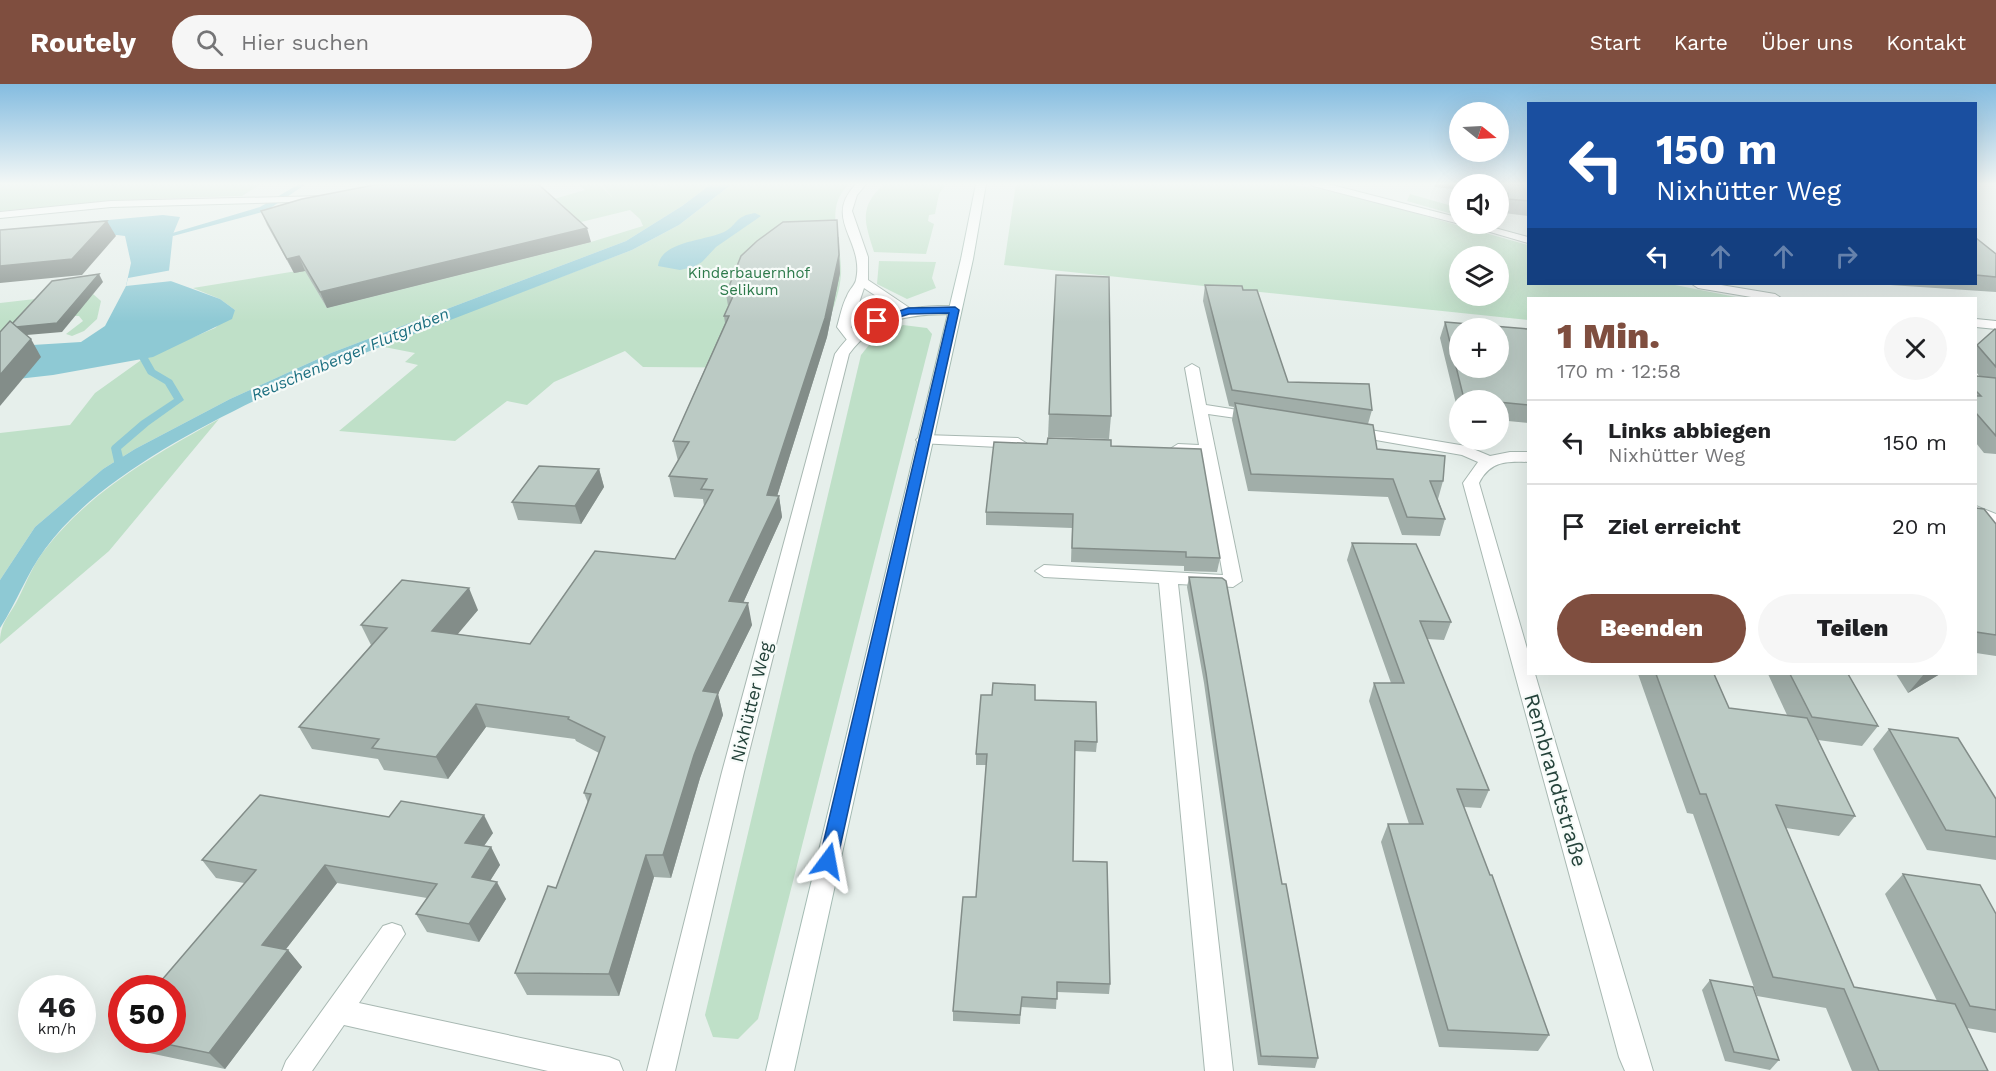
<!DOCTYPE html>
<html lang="de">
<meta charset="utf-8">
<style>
body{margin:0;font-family:"Work Sans",sans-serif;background:#f6f6f6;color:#202124;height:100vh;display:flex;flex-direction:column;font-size:22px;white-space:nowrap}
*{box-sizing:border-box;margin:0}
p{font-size:20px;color:#757577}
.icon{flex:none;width:33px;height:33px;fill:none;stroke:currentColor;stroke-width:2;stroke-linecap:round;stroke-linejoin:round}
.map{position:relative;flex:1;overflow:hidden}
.side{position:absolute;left:1527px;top:213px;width:450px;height:378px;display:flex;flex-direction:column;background:#fff;border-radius:0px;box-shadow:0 6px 24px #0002}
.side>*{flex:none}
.banner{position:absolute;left:1527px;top:18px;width:450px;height:183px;border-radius:0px;box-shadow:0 6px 24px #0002;background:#1a4fa0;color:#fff;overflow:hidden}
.needle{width:39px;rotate:108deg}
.controls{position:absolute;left:1449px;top:18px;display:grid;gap:12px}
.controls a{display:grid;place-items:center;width:60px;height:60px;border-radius:50%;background:#fff;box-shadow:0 6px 24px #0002;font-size:30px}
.speed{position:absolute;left:18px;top:891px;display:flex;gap:12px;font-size:30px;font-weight:700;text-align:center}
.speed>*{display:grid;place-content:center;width:78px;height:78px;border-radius:50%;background:#fff;box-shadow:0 6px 24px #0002;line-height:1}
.speed small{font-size:15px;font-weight:400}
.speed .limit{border:9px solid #d22;background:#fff;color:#111}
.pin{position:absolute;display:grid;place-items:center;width:51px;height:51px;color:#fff;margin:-26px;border:3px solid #fff;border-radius:50%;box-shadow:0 2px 6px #0007}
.me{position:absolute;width:66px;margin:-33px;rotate:13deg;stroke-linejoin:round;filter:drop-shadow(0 0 4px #0008)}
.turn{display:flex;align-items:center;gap:21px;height:126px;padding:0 30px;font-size:27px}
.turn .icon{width:78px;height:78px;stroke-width:2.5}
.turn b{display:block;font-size:42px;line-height:51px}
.lanes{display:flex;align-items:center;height:57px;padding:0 30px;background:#0003;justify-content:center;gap:30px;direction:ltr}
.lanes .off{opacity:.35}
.round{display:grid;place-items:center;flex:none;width:63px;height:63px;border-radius:32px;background:#f6f6f6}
.summary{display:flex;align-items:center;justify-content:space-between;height:102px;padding:0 30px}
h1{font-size:36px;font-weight:800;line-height:45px;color:#7f4e3f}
.action{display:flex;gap:12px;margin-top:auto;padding:12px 30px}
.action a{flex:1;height:69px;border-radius:36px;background:#7f4e3f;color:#fff;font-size:24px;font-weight:800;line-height:69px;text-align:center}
.action a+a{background:#f6f6f6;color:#202124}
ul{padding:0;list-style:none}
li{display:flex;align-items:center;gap:18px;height:84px;padding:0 30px;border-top:2px solid #e0e0e0}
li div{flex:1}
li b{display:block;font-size:22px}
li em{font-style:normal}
header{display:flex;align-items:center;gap:36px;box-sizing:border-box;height:84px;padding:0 30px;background:#7f4e3f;color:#fff}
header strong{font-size:28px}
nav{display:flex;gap:33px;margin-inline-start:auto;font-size:21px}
.search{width:420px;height:54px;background:#f6f6f6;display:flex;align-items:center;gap:15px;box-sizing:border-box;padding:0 21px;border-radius:33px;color:#757577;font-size:22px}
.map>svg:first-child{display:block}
</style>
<header>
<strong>Routely</strong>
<div class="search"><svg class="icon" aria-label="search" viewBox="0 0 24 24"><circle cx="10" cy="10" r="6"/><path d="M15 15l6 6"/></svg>Hier suchen</div>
<nav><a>Start</a><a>Karte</a><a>Über uns</a><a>Kontakt</a></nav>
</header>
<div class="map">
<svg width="1996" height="987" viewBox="0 0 1996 987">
<rect width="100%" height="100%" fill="#e6efeb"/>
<g fill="#bfe0c8" fill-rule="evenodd">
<polygon points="0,100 261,100 242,112 117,116 0,127"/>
<polygon points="599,100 613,114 601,100 658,100 663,104 665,103 662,100 711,100 682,122 626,157 331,269 230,315 135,365 103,385 35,443 0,496 0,349 70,341 95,309 144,274 215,244 235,226 220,215 193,204 315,184 313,200 327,224 591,158 643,142 640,135 630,126 573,140 554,115 585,106 579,101"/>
<path d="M 732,100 L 850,100 C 822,122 843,160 841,191 C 839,219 820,257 810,284 L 643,283 L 625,267 L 554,298 L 527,321 L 507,317 L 455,357 L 339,347 L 418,281 L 405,278 L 415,269 L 379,262 L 632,166 L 679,141 Z"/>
<path d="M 884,100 L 946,100 L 939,110 L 935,130 L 929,131 L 928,137 L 934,140 L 926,170 L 874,168 C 865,138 858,124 884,100 Z"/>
<path d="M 1016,100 L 1289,100 L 1347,110 L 1528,161 L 1528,200 L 1670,200 L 1741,214 L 1528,214 L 1528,236 L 1004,181 ZM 1460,172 L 1498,172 L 1498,212 L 1460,212 Z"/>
<polygon points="1410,110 1459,124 1459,132 1407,117"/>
<polygon points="879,177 936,178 932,194 936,204 907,215 877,200"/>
<polygon points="93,210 101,217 97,235 84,247 72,252 66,250 83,237 79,232 63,232"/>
<polygon points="35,215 49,235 0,250 0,219"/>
<polygon points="903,241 927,244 932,250 758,935 738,955 713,953 705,931 861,271 873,256"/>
<path d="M 219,335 L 109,467 L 0,560 C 0,538 9,533 18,515 C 27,497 34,478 47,463 C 92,406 156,370 219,335 Z"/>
</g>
<g fill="#8ec9d4">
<path d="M 711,100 L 732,100 L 679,141 L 632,166 L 318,287 C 231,327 102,386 45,465 C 27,489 17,518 0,544 L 0,496 L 35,443 L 103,385 L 135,365 L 230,315 L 331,269 L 626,157 L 682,122 Z"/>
<path d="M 755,129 L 761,132 L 716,163 L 702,178 L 693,183 L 680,186 L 658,182 C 661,157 705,157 724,148 C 737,142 734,132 755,129 Z"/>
<polygon points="163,131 180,133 173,150 168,196 220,215 235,226 232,235 153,273 53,291 0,297 0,263 81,258 105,242 126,202 131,179 125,152 117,151 0,162 0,146"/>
</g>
<polygon fill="#e6efeb" points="172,186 172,197 126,202 128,194"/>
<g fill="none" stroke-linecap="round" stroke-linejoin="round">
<g fill="#8ec9d4" fill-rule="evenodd">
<polygon points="299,100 306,100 266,127 173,152 169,150 260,123"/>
<polygon points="144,271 147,272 155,286 172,296 184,316 149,341 121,365 125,382 120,385 115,382 111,364 112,362 141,337 174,315 165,300 148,290 139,274"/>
</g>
<defs>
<path id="service" d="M 856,100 L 866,100 L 857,111 L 852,127 L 868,173 L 868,196 L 914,227 L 908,231 L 903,230 L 864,204 L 851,243 L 859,253 L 852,257 L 847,256 L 837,243 C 840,233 842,221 847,212 C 849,206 855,201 856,196 C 865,156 822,136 856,100 Z"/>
<g id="minor">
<polygon points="1312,100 1328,100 1460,134 1460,140 1463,140 1456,139 1313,102"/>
<polygon points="324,112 328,113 328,117 111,123 0,134 0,128 111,117"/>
<polygon points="1463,140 1480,140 1528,153 1528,159"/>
<polygon points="1692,200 1715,200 1775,210 1781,214 1757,214 1698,204"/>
<path d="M 938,222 L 955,222 L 961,226 L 955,230 C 912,230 876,233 849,270 L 744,688 L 675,987 L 647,987 L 722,688 L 835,270 C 863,231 892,224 938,222 Z"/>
<polygon points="1976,235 1996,237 1996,245 1976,243"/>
<polygon points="1192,280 1199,284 1206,321 1257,329 1264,333 1257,337 1208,330 1242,497 1233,503 1178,500 1233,987 1205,987 1159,499 1044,493 1035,487 1044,481 1223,491 1201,370 1178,370 1170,365 1178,360 1199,361 1185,284"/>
<path d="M 1352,343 L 1466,362 L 1490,372 L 1510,368 L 1528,368 L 1528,378 C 1507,377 1490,377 1479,399 L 1528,568 L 1528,590 L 1535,590 L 1653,987 L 1625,987 L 1619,973 L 1463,399 L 1478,378 L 1462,371 L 1347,351 L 1344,348 Z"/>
<polygon points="924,351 1018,354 1026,359 1018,364 919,359 916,356 919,353"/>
<polygon points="1976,422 1996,430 1996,441 1976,433"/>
<polygon points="392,839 401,842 405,850 359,919 609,973 619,977 623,987 548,987 344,941 312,987 282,987 286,977 383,842"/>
</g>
<polygon id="secondary" points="976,100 986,100 973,175 794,987 766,987 961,175"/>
</defs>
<use href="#service" stroke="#a8b8b2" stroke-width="2"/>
<use href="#minor" stroke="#a8b8b2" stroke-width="2"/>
<use href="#secondary" stroke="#a4bbb3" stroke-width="2"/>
<use href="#service" fill="#fff" fill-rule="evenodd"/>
<use href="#minor" fill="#fff" fill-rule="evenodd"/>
<use href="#secondary" fill="#fff" fill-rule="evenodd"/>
</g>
<g fill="#a1aea9">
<polygon points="1435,100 1528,100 1528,132 1504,129 1504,122 1498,122 1498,100 1460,100 1460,116 1452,115 1453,105 1435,103"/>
<polygon points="261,127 591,158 327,224 305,187 294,189 267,141"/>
<polygon points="839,153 840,189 827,253 777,412 779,412 782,433 743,519 752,541 718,610 723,631 700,694 671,794 654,793 619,912 527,911 515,889 556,804 588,719 584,709 599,669 576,657 575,655 486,643 448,695 384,686 378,675 312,665 299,643 371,561 361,541 478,526 457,550 530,560 675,475 704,422 703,415 674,413 669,392 678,377 673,357 725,239 724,232 728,222 726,210"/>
<polygon points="1976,154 1996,170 1996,208 1875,200 1976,200"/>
<polygon points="1205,201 1243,206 1288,298 1372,326 1368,340 1377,365 1443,397 1438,415 1445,435 1440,452 1402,451 1388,413 1248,407 1232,336 1234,323 1229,322 1203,217"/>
<polygon points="1445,238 1528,245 1528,339 1498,336 1498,316 1460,316 1460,332 1459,332 1440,254"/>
<polygon points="1996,246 1996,370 1984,369 1976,359 1976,292 1980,293 1976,288 1976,265 1977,261"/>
<polygon points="1049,330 1111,332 1109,355 1048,353"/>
<polygon points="1111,362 1220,474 1217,488 1184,487 1184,482 1071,478 1072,444 986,441 986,428"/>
<polygon points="599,385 604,403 581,440 518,436 512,418"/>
<polygon points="1976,424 1996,440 1996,572 1976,569"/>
<polygon points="1352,459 1451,538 1444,556 1427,555 1489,706 1481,724 1464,723 1549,951 1538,967 1439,963 1381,758 1388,740 1409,740 1369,617 1374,599 1391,599 1347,476"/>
<polygon points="1189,493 1282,800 1318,974 1315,984 1258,981 1204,599 1187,503"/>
<polygon points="1638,590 1714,590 1729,624 1787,631 1768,590 1848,590 1878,642 1862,662 1818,656 1855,732 1839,752 1786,744 1854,903 1937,917 1885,810 1903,790 1996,830 1996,949 1967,944 1988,987 1852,987 1826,924 1757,912 1693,730 1687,729"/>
<polygon points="1896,590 1940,590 1908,609"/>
<polygon points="1035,616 1097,658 1096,668 1075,667 1073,777 1110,900 1109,910 1057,908 1056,925 1021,923 1020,940 953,937 953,927 976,813 986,681 976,681 976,670"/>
<polygon points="1889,645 1996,715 1996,776 1927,766 1873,665"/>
<polygon points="389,733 493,749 484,762 491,763 500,781 490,797 506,815 479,858 427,848 416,830 427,814 337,799 286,865 288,866 302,883 225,985 135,966 124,956 172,956 244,799 216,794 202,776"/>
<polygon points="1710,896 1779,976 1770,986 1725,977 1702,906"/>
</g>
<g fill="#838d89">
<polygon points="837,136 840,189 827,253 774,422 779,412 782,433 734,539 729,517 767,411"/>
<polygon points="107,137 116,152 82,191 0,199 0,182"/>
<polygon points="587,144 591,158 327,224 320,208"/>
<polygon points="299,172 305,187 294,189 287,175"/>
<polygon points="99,190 103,198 62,248 15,252 9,244"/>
<polygon points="31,255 41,273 0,322 0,291"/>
<polygon points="599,385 604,403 581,440 575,422"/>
<polygon points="469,504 478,526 442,569 432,547"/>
<polygon points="748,519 752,541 718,610 723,631 700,694 671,794 663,771 694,671 703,607"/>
<polygon points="1924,590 1940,590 1908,609"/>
<polygon points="476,620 486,643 448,695 436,673"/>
<polygon points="484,731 493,749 474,776 465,759"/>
<polygon points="491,763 500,781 481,811 472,793"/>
<polygon points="646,771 654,793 619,912 609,890"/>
<polygon points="325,781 337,799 276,878 262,861"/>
<polygon points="497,798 506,815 479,858 469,840"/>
<polygon points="288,866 302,883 225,985 209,969"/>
</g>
<g fill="#bbcac4" stroke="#838d89" stroke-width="1.5" fill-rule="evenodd">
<polygon points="379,100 538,100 587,144 320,208 299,172 287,175 261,127 302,115"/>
<polygon points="1456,100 1528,100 1528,117 1508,115 1508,109 1498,107 1498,100 1460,100 1460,102 1455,102"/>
<polygon points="837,136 839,171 825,234 767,411 779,412 729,517 748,519 703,607 718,609 694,671 663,771 646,771 609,890 515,889 548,802 556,804 591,710 584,709 605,653 568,635 569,633 476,620 436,673 372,664 379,655 299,643 387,544 361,541 402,496 469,504 432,547 530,560 595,467 675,475 713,406 701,405 707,395 669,392 689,358 673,357 729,232 724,232 734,210 726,210 741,172 757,157 783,138"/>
<polygon points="107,137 72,175 0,182 0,146"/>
<polygon points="1976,154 1996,170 1996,193 1976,191"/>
<polygon points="99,190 57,239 16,243 12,240 52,197"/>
<polygon points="1056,191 1109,193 1111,332 1049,330"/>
<polygon points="1205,201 1242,202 1243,206 1257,206 1288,298 1369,300 1372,326 1232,306"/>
<polygon points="10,237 31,255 0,291 0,248"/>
<path d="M 1445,238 L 1528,245 L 1528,321 L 1498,318 L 1498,316 L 1464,315 ZM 1460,244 L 1498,244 L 1498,284 L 1460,284 Z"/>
<polygon points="1995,245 1996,246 1996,283 1977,261"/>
<polygon points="1976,292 1996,294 1996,352 1976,329 1976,312 1981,312 1976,307"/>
<polygon points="1235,319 1373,341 1377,365 1445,372 1443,397 1430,397 1445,435 1407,433 1393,395 1251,390"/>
<polygon points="1048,354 1111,356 1111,362 1201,365 1220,474 1186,473 1186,468 1072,464 1073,430 986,428 994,358 1047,360"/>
<polygon points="539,382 599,385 575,422 512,418"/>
<polygon points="1976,424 1984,425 1996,440 1996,551 1976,548"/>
<polygon points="1352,459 1416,460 1451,538 1420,537 1489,706 1457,705 1490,791 1492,791 1549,951 1448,946 1388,740 1423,740 1374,599 1404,599"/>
<polygon points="1189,493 1222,494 1226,497 1282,800 1286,800 1318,974 1261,972 1206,589"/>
<polygon points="1656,590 1714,590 1729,624 1807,634 1855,732 1776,721 1854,903 1955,920 1988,987 1879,987 1844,905 1773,893 1706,710 1700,710"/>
<polygon points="1790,590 1848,590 1878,642 1812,633"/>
<polygon points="993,599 1035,601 1035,616 1096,618 1097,658 1075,657 1073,777 1107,778 1110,900 1057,898 1057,915 1022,913 1020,931 953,927 963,813 976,813 987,670 976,670 981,611 992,611"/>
<polygon points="1889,645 1958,654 1996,715 1996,753 1946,746"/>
<polygon points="260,711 389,733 401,717 484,731 465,759 491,763 472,793 497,798 469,840 416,830 437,800 325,781 262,861 288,866 209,969 147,956 172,956 172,904 155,904 256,786 202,776"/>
<polygon points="1903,790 1980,801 1996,830 1996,926 1970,922"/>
<polygon points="1710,896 1753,903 1779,976 1734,968"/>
<polygon points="122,944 122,950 117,949"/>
</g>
<linearGradient id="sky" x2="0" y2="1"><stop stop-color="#84bce0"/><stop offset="0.42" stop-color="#f4f8f6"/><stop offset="1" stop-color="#f4f8f6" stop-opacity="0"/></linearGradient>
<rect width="1996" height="238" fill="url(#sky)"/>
<polygon fill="#1a73e8" stroke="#114b97" stroke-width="1.5" points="955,223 959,226 837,777 834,782 828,784 822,782 819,777 949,229 909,230 877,240 872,237 908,224"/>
<g text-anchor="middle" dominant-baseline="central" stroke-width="4.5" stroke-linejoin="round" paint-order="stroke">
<g font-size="15" fill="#2d7a4b" stroke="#f7fbf9">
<text x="749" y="189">Kinderbauernhof<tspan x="749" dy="17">Selikum</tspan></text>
</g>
<g font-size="16" font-style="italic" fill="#1c6f80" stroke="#f7fbf9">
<text transform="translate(350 270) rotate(-23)">Reuschenberger Flutgraben</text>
</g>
<g font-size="18" fill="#24423a" stroke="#f7fbf9">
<text transform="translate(751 618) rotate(-76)">Nixhütter Weg</text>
</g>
<g font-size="21" fill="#24423a" stroke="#f7fbf9">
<text transform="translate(1556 696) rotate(74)">Rembrandtstraße</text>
</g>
</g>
</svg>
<div class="controls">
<a><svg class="needle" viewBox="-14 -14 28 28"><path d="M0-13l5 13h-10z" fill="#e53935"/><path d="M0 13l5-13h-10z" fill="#757577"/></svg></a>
<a><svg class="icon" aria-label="sound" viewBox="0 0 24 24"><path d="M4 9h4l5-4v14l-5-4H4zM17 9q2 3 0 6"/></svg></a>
<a><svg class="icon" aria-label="layers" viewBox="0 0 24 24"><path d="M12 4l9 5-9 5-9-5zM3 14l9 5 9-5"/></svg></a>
<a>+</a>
<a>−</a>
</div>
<div class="speed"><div>46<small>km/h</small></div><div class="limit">50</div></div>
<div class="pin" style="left:877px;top:237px;background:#d93025"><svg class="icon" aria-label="arrive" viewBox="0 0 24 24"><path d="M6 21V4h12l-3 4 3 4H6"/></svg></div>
<svg class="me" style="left:828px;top:777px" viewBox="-20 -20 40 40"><path d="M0-17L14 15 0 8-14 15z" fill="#1a73e8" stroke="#fff" stroke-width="4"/></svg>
<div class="banner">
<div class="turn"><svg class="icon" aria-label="left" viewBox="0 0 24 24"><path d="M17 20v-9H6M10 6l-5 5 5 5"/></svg><div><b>150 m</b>Nixhütter Weg</div></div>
<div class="lanes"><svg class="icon" aria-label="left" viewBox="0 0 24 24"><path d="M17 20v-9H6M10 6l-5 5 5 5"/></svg><svg class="icon off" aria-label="ahead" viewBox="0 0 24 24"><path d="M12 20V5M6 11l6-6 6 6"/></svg><svg class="icon off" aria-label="ahead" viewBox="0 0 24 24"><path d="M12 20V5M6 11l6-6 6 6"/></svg><svg class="icon off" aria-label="right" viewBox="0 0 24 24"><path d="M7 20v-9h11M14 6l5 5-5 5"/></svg></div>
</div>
<section class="side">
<div class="summary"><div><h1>1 Min.</h1><p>170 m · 12:58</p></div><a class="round"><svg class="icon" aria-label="close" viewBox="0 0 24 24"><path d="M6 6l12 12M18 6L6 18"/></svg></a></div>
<ul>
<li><svg class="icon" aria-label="left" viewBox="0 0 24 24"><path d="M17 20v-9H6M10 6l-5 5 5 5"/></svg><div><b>Links abbiegen</b><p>Nixhütter Weg</p></div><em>150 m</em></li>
<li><svg class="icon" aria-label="arrive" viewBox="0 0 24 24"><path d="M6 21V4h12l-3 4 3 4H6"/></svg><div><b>Ziel erreicht</b></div><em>20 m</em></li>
</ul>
<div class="action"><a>Beenden</a><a>Teilen</a></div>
</section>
</div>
